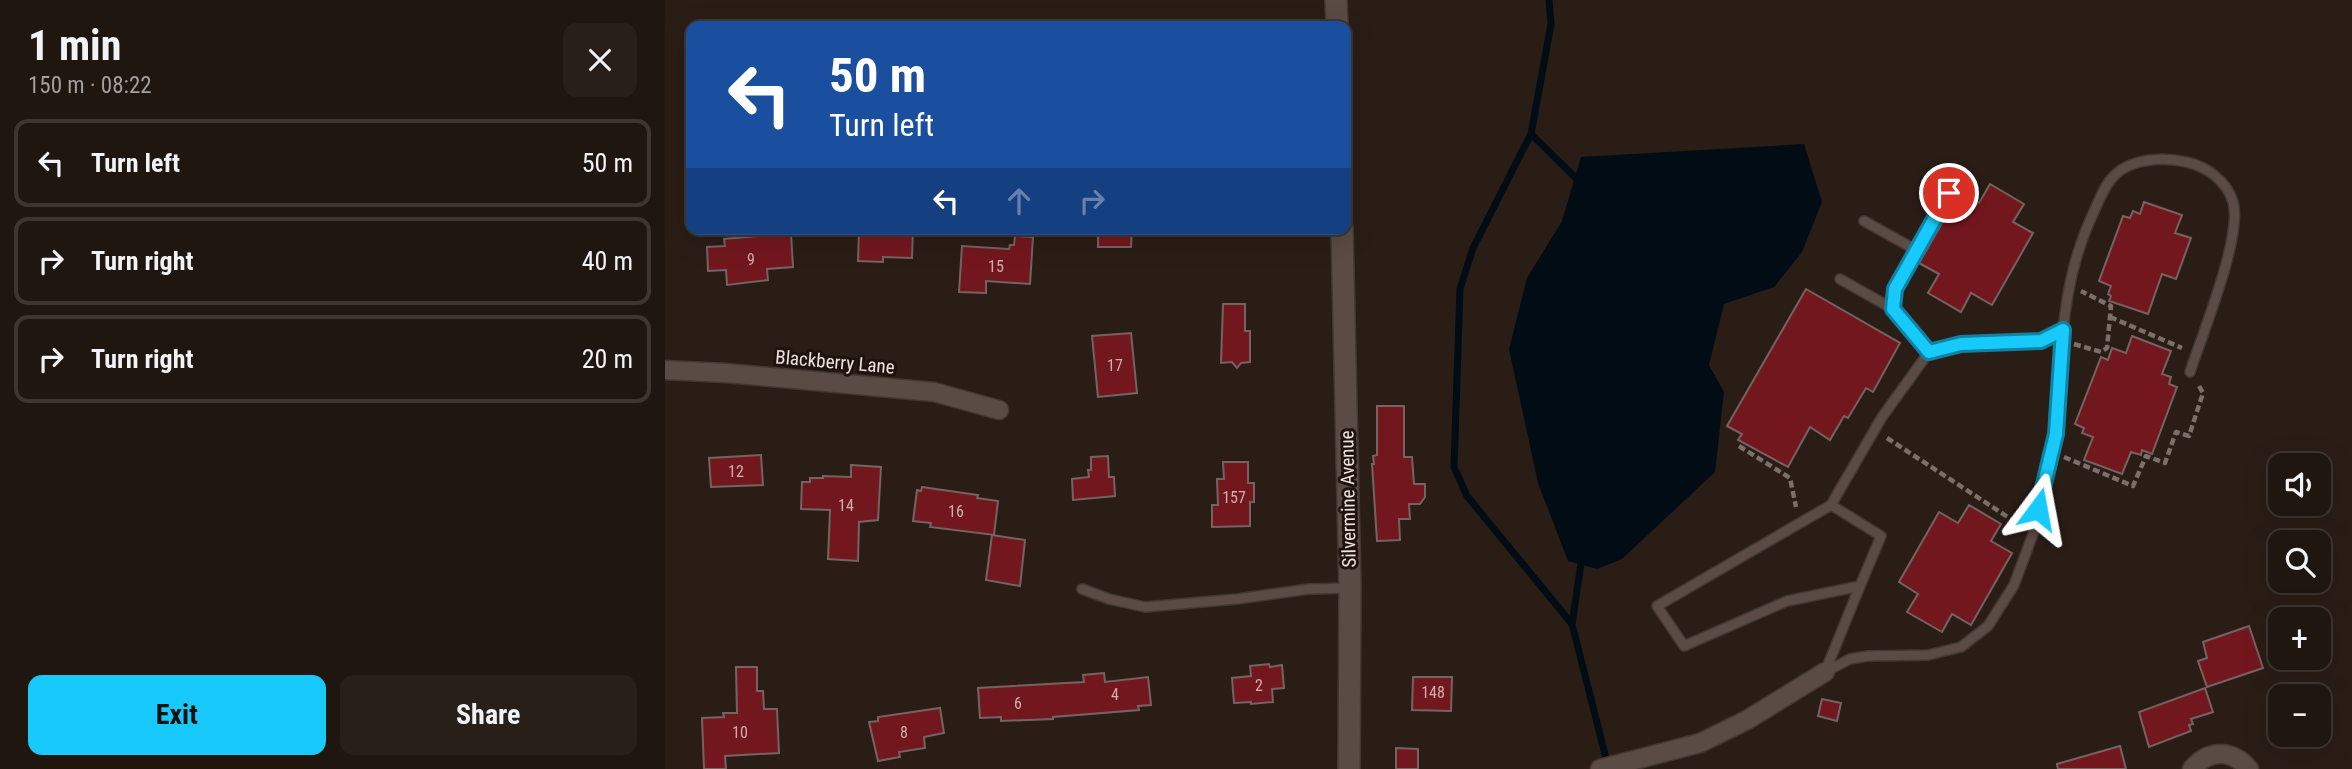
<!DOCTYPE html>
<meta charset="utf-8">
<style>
body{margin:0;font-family:"Roboto Condensed",sans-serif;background:#281f19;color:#f1f3f6;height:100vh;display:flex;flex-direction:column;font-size:26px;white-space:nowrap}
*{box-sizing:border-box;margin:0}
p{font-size:23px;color:#a29f9f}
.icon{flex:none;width:38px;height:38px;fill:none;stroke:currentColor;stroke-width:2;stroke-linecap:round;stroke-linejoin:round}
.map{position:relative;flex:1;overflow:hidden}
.panel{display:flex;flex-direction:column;background:#201610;width:665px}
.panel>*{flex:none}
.guide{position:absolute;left:21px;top:21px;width:665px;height:214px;border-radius:14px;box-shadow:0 7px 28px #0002,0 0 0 2px #3d3530;background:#1a4fa0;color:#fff;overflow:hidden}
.fabs{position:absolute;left:1603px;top:453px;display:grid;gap:14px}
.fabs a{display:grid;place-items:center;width:63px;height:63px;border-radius:14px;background:#201610;box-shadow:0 7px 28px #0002,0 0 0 2px #3d3530;font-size:35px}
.pin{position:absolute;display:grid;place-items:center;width:60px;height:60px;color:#fff;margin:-30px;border:4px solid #fff;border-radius:50%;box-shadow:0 2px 7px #0007}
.me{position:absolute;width:77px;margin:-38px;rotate:13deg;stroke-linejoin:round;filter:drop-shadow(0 0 5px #0008)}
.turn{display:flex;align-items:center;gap:24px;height:147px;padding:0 28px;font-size:32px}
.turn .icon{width:91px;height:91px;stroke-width:2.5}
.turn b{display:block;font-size:49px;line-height:60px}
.lanes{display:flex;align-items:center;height:66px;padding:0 28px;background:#0003;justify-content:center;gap:35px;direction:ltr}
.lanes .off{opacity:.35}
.round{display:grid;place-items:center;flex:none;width:74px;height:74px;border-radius:14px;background:#281f19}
.headline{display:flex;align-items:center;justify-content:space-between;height:119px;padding:0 28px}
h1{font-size:42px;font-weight:700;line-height:52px}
.cta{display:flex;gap:14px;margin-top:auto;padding:14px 28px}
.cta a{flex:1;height:80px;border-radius:14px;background:#17cafb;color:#111;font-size:28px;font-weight:700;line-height:80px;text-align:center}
.cta a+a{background:#281f19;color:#f1f3f6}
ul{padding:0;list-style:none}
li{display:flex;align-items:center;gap:21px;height:88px;margin:0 14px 10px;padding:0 14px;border:4px solid #3d3530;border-radius:14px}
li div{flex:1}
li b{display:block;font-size:26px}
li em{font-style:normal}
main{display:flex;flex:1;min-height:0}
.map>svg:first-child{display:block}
</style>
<main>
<section class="panel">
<div class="headline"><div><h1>1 min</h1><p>150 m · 08:22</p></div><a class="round"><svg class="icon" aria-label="close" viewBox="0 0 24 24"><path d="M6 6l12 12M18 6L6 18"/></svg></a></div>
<ul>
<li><svg class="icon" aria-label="left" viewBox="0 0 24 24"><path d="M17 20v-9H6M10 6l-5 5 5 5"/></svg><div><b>Turn left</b></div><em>50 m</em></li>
<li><svg class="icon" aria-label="right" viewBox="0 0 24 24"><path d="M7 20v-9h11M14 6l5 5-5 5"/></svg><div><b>Turn right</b></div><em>40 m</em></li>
<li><svg class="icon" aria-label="right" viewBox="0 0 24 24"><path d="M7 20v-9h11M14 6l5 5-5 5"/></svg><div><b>Turn right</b></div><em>20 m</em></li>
</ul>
<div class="cta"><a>Exit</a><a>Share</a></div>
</section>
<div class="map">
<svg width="1687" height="769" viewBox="0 0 1687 769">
<rect width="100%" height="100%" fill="#2a1d16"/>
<polygon fill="#020c15" points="1139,144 1157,202 1137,252 1109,287 1059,304 1044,365 1059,392 1050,472 957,559 932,569 903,561 873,483 844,349 862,278 897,221 916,157"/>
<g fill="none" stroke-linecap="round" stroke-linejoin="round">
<g stroke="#020c15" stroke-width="7">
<polyline points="884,0 886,24 866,134 808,248 795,289 789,467 802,496 907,624 943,766"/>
<polyline points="866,134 916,183"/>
<polyline points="907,624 917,557"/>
</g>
</g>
<g fill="#73171e" stroke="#756362" stroke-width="2">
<polygon points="1325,184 1359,204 1348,222 1368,233 1327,305 1306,293 1296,312 1263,293 1274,274 1254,263 1295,192 1314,203"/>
<polygon points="1479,202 1517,215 1510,233 1526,238 1511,279 1497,274 1483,314 1444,301 1446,296 1443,294 1446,286 1434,281 1458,216 1465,218 1468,211 1475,214"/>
<polygon points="194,229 248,229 247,258 218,257 218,262 193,261"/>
<polygon points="433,229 467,229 466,247 433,247"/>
<polygon points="126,233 128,267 102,269 103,280 62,285 61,270 43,271 42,247 60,246 59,239"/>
<polygon points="350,236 368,237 365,284 321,281 321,293 294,292 297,246 344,249 345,245 349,245"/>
<polygon points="1141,289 1235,343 1208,392 1201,388 1183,418 1179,416 1165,440 1145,427 1123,467 1073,440 1077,434 1062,426"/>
<polygon points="558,304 580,304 580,331 585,331 585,362 576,363 572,368 567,362 556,363"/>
<polygon points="466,333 472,393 433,397 427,336"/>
<polygon points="1467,336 1506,351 1497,374 1506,377 1504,384 1512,387 1487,454 1477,450 1476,455 1466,452 1457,474 1419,460 1428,437 1417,433 1419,428 1410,424 1436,357 1443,360 1447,348 1461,353"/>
<polygon points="712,406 739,406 739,457 747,457 749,484 760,484 760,497 755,504 744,504 745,519 734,519 735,540 712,541 707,464 709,464 708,456 712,455"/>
<polygon points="96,455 98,485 46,487 44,458"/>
<polygon points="443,456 444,477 449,477 450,496 408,500 407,479 424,477 423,470 426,470 426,457"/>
<polygon points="558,462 583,462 583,483 589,483 589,502 585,502 585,526 547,527 547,505 553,505 552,479 559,479"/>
<polygon points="186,465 216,467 213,520 194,522 193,561 163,559 165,510 136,509 137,482 145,482 145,478 158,478 158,476 186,477"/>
<polygon points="257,487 313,495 312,498 333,501 329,535 265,527 266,523 248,521 252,490 256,491"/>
<polygon points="1304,505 1336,524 1326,541 1347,553 1306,625 1287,614 1277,632 1242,612 1253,594 1234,582 1274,512 1293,523"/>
<polygon points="327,535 360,540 355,586 321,580"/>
<polygon points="1584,626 1598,668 1542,687 1533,661 1542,658 1538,642"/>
<polygon points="604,664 605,667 617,665 619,688 607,689 608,702 586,704 586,702 569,703 567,678 586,676 585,666"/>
<polygon points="71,667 92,667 92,691 98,691 99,709 112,709 114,753 60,756 61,769 39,769 37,718 59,717 58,713 72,713"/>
<polygon points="439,673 440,682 483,677 486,705 473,706 474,710 388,717 388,719 336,721 336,717 315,718 313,688 419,682 418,675"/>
<polygon points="748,677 787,677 786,711 747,710"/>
<polygon points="1540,688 1548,712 1526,719 1528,724 1524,725 1526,731 1484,747 1474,712"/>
<polygon points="1157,699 1176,703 1172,721 1153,716"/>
<polygon points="275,708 279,733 259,737 260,748 234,752 235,757 213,761 204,722 213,721 213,717"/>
<polygon points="1455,746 1461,769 1393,769 1392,764"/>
<polygon points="731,748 753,749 753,769 731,769"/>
</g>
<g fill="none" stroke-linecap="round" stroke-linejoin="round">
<defs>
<g id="lane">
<polyline points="1199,221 1251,250"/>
<polyline points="1175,279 1228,309"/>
<polyline points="1264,352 1228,309 1230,289 1284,193"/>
<path d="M 1166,505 L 1216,536 L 1195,586 L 1122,601 L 1019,646 L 992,606 L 1166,505 L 1217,417 L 1264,352 L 1296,343 L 1376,341 L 1398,330 C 1403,284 1411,249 1431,207 C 1436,196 1441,183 1450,175 C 1467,158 1499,157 1521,162 C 1541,166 1562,181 1568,202 C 1578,235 1537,335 1525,372"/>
<polyline points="417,589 444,599 480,607 572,599 644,589 685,588"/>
<polyline points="1160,672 1185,659 1203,656 1263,655 1296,647 1323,626 1349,585 1368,534 1391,434 1398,330"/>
<polyline points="1160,672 1195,586"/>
</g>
<g id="street">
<polyline points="0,370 61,373 269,392 334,410"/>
<polyline points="935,769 1035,743 1082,720 1160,672"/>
<path d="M 1527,769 C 1544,749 1567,749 1584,769"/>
</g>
<g id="secondary">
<polyline points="671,0 672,26"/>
<polyline points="677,229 685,588 684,769"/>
</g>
</defs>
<use href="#lane" stroke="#423833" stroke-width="12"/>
<use href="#street" stroke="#423833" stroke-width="21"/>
<use href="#secondary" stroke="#423833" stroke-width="24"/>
<g stroke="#7b6f69" stroke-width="4.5" stroke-dasharray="7 3.5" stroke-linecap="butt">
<polyline points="1445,317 1517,348"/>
<polyline points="1409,344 1436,352 1442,348 1446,306 1416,291"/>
<polyline points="1222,438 1355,525"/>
<polyline points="1074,446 1125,478 1131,507"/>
<polyline points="1399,457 1468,486 1481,456 1500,463 1511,432 1524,436 1538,393 1533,384"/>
</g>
<use href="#lane" stroke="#5a4b44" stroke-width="9"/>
<use href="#street" stroke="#5a4b44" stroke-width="18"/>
<use href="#secondary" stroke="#5a4b44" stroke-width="21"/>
</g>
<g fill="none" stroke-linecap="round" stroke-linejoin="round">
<defs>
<polyline id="route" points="1284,193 1230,289 1228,309 1264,352 1296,344 1376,341 1398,330 1391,434 1373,509"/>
</defs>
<use href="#route" stroke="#0f83a3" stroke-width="18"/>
<use href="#route" stroke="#17cafb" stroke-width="12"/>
</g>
<g text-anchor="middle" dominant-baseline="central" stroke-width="6" stroke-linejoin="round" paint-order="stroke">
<g font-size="16" fill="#ceb1af">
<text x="86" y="259">9</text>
<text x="331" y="266">15</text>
<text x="450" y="365">17</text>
<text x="71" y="471">12</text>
<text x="569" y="497">157</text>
<text x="181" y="505">14</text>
<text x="291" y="511">16</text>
<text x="594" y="685">2</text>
<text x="768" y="692">148</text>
<text x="450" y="694">4</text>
<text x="353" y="703">6</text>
<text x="75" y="732">10</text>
<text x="239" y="732">8</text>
</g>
<g font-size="19" fill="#ede4df" stroke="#20130d">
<text transform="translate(170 362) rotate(5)">Blackberry Lane</text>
<text transform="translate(683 499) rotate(-91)">Silvermine Avenue</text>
</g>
</g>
</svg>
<div class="fabs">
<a><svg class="icon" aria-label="sound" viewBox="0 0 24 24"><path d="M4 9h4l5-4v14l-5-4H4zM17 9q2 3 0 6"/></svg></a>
<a><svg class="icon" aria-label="search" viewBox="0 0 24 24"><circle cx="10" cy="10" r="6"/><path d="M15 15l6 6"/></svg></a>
<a>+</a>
<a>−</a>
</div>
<div class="pin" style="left:1284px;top:193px;background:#d93025"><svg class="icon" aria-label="arrive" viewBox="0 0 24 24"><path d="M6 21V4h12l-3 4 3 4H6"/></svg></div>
<svg class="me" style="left:1373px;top:509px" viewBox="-20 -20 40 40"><path d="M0-17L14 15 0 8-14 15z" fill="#17cafb" stroke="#fff" stroke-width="4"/></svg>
<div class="guide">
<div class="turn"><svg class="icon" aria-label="left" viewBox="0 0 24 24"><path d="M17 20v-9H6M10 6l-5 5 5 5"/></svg><div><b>50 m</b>Turn left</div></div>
<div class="lanes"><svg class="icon" aria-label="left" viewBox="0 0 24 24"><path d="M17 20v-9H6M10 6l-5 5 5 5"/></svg><svg class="icon off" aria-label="ahead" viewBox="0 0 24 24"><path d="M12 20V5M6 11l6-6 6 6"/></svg><svg class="icon off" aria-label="right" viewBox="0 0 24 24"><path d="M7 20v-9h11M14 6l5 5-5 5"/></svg></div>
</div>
</div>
</main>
